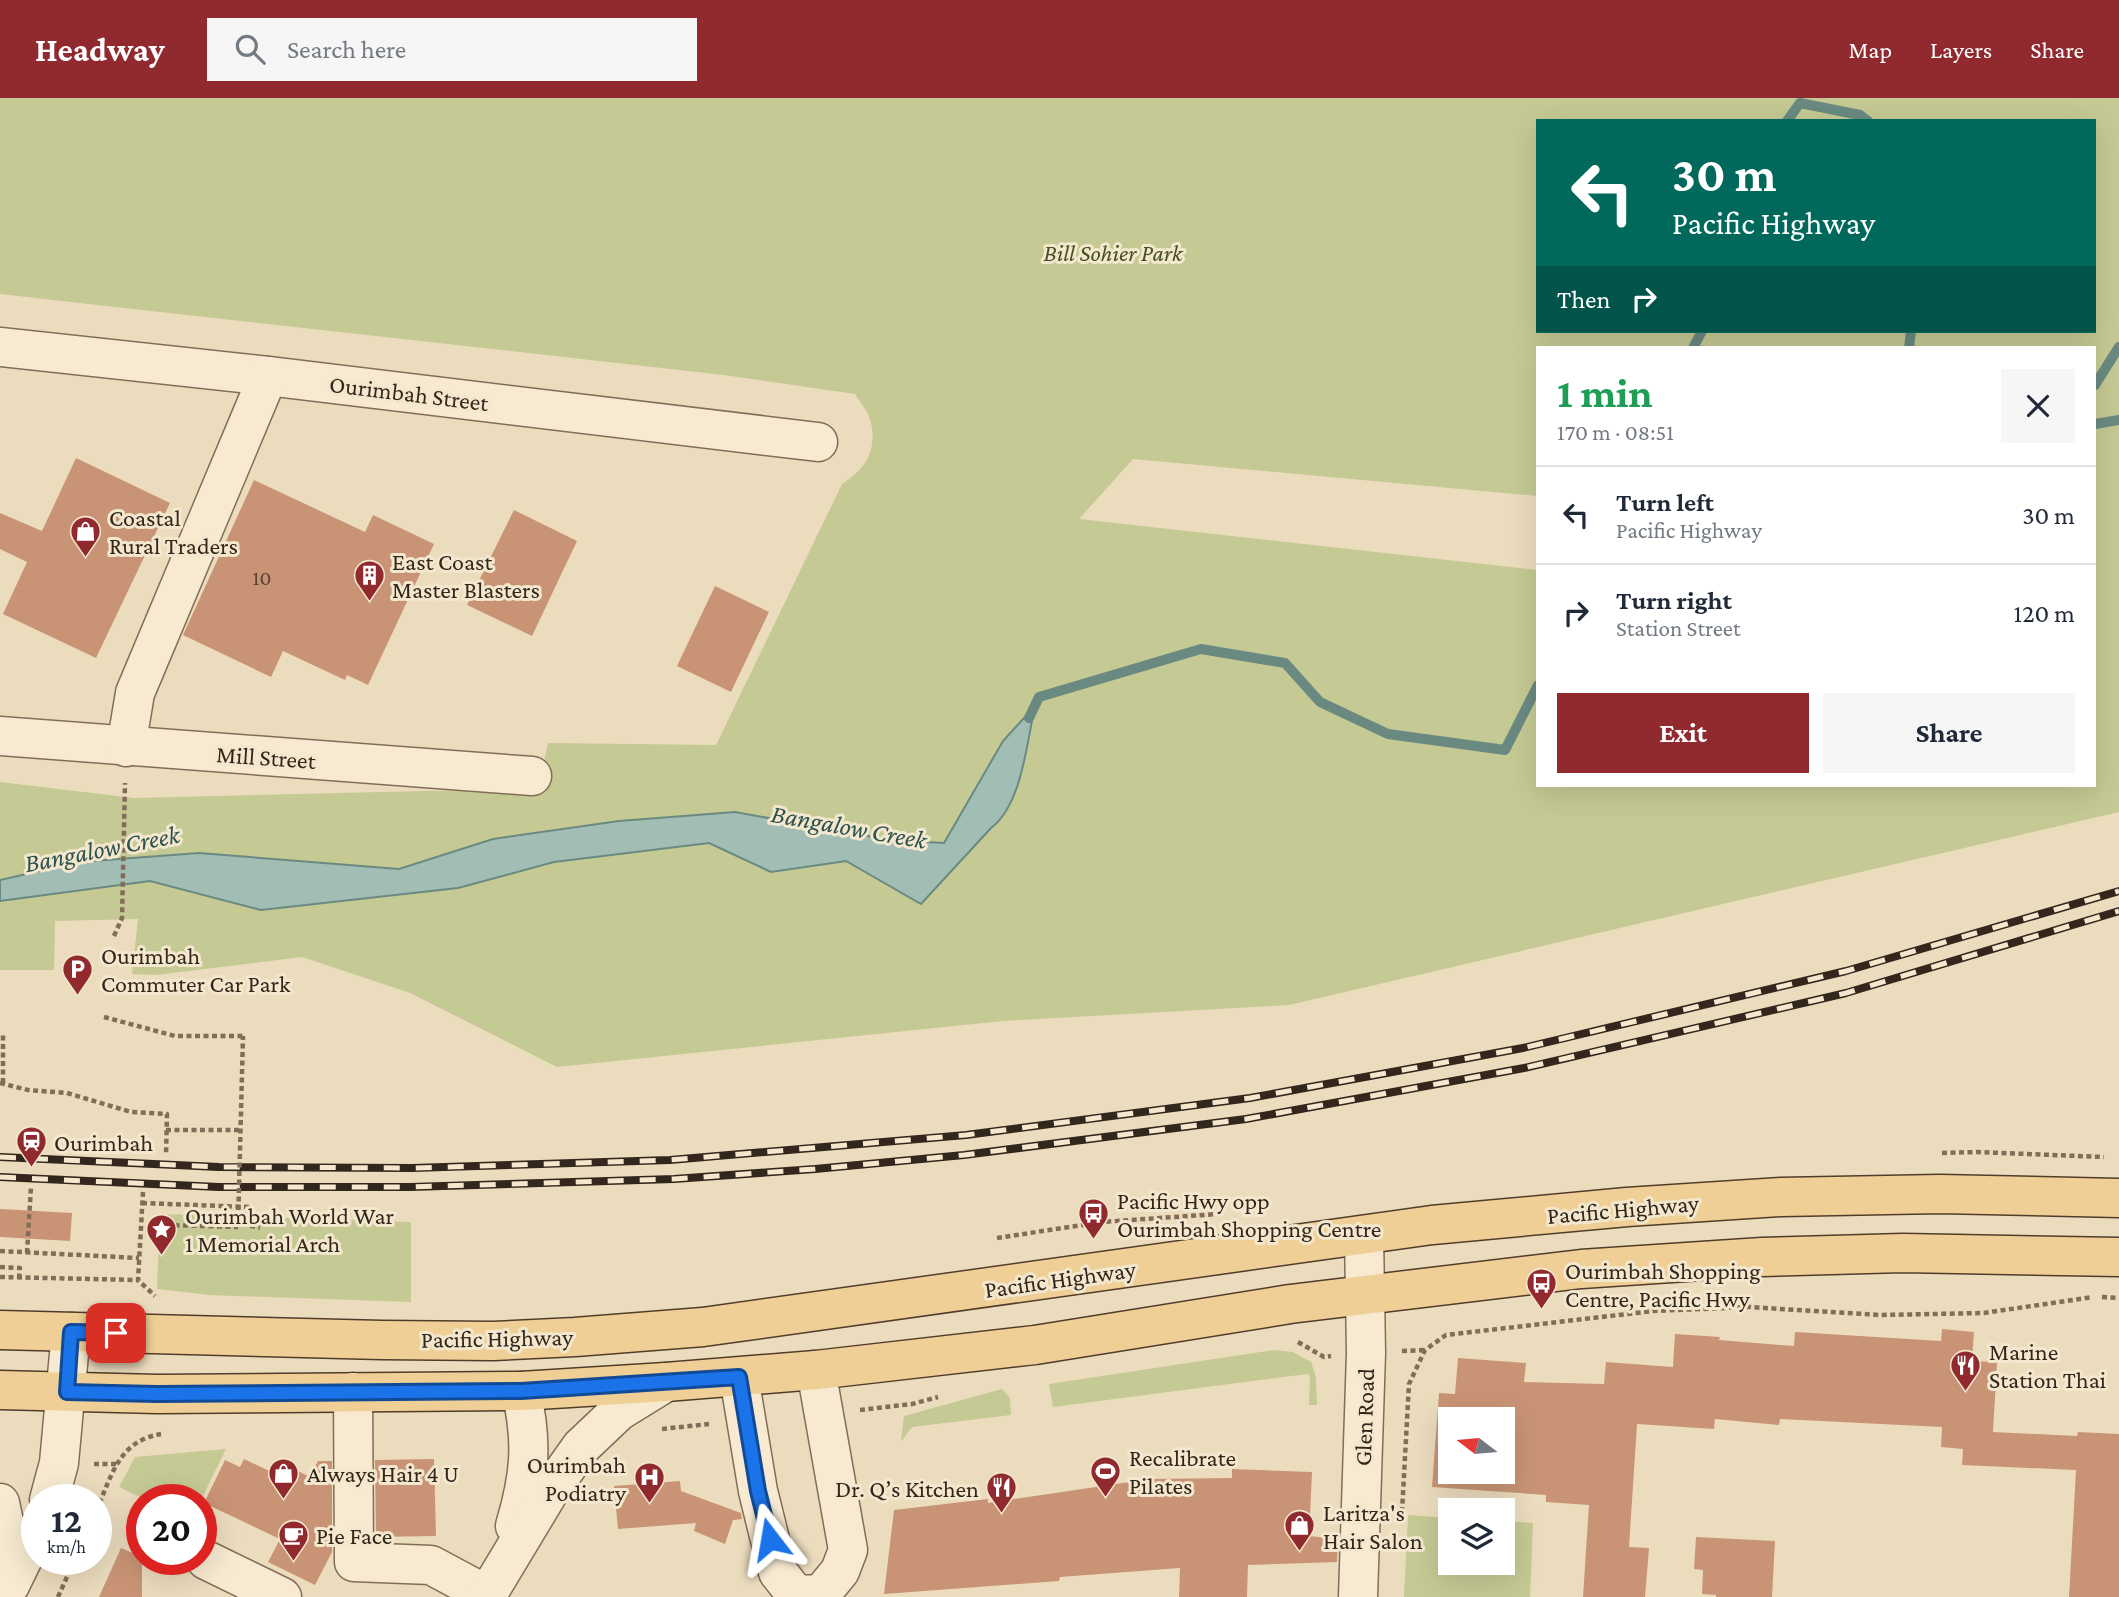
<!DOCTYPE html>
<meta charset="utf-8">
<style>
body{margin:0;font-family:"Crimson Pro",serif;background:#f6f6f7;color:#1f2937;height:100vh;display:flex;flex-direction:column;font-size:26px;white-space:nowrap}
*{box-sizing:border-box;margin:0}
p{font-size:23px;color:#747a83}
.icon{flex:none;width:38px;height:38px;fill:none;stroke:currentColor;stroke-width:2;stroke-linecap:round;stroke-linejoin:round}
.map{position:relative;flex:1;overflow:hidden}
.panel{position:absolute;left:1536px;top:248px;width:560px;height:441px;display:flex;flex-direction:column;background:#fff;border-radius:0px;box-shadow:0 7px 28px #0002}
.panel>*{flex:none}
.top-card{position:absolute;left:1536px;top:21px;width:560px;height:214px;border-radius:0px;box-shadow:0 7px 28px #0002;background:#00695c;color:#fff;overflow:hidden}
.needle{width:46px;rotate:286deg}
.fabs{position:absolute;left:1438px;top:1309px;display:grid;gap:14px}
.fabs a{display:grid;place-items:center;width:77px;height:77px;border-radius:0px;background:#fff;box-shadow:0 7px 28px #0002;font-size:35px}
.speed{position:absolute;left:21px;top:1386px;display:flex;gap:14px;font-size:35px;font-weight:700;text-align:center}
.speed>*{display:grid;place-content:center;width:91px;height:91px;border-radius:50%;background:#fff;box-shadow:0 7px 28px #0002;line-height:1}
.speed small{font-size:18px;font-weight:400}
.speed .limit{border:10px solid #d22;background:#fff;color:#111}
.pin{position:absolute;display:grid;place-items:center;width:60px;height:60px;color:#fff;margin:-30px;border-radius:14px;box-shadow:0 4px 10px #0006}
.me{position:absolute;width:77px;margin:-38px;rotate:346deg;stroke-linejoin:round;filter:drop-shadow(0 0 5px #0008)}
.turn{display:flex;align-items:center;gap:24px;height:147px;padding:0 21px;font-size:32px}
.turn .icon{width:91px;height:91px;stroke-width:2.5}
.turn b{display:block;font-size:49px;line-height:60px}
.then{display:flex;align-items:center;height:66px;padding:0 21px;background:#0003;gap:14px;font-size:26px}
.round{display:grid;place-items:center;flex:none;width:74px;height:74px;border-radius:0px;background:#f6f6f7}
.headline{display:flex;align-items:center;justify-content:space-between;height:119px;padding:0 21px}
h1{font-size:42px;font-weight:700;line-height:52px;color:#1e9e55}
.button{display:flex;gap:14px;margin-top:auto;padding:14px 21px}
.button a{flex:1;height:80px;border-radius:0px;background:#902a2f;color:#fff;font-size:28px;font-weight:700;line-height:80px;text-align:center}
.button a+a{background:#f6f6f7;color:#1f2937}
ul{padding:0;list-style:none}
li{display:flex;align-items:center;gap:21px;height:98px;padding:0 21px;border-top:2px solid #e0e1e3}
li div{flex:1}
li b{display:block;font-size:26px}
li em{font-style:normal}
header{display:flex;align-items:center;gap:42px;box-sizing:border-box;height:98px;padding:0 35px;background:#902a2f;color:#fff}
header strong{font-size:33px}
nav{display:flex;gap:38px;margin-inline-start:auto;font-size:24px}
.search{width:490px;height:63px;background:#f6f6f7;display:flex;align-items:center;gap:18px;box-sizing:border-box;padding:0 24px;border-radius:0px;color:#747a83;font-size:26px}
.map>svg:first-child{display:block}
</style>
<header>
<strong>Headway</strong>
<div class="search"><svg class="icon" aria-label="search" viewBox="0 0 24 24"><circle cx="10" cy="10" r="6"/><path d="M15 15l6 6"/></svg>Search here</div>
<nav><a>Map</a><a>Layers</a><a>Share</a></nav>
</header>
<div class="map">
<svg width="2119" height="1499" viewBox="0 0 2119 1499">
<rect width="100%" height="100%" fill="#ecdcbe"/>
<g fill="#c5c993" fill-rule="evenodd">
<path d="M 0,0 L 2119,0 L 2119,714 L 1289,907 L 1003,923 L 557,969 L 410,895 L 302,859 L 156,877 L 132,876 L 138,821 L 55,823 L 54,872 L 0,872 L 0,803 L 150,783 L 197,756 L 79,764 L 0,782 L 0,684 L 134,700 L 467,692 L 537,696 L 548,645 L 716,647 L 842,386 C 865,371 877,354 871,325 C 870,316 860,304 855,296 L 724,277 L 0,196 ZM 1538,23 L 2095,23 L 2095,233 L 1538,233 ZM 1538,250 L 2095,250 L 2095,688 L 1538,688 L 1538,472 L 1079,421 L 1133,361 L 1538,398 ZM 1034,609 L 945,744 L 1003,643 Z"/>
<polygon points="160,1116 411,1124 411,1204 209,1197 157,1191"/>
<polygon points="1274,1252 1293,1254 1311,1264 1316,1279 1317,1307 1309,1307 1310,1278 1307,1276 1053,1309 1049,1286"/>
<polygon points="1002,1291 1010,1300 1011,1317 912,1329 901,1344 904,1318"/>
<polygon points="226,1351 201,1402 146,1402 119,1389 135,1359"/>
<polygon points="1408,1417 1451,1420 1451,1465 1503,1465 1503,1423 1533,1425 1530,1499 1404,1499"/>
</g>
<path fill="#a2bdb4" stroke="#6a8a81" stroke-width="2" d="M 1035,608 C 1027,643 1022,707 991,730 L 921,806 L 846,763 L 771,774 L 709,745 L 554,764 L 458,790 L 261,812 L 150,783 L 0,803 L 0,782 L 79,764 L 199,755 L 399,771 L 493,741 L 619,723 L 735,714 L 890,742 L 944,745 L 1003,643 Z"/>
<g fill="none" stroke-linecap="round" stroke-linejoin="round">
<g stroke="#6a8a81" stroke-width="10">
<polyline points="1787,23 1800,5 1860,17 1868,23"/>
<polyline points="1693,250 1702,233"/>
<polyline points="1909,250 1911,233"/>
<polyline points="2095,287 2119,249"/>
<polyline points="2095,326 2119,322"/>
<polyline points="1029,620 1039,599 1201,551 1285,565 1320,604 1388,636 1505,652 1538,587"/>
</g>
</g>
<g fill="#c99475" fill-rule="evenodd">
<polygon points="76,360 170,405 96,560 3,516 27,464 0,451 0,415 42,433"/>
<polygon points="254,382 365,434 373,417 434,446 368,587 347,577 345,582 283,553 271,579 183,537"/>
<polygon points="514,412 577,443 532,538 467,507"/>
<polygon points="715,488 769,514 731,594 677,568"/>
<polygon points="0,1111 72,1115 70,1143 0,1139"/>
<path d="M 1942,1231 L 1974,1234 L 1972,1263 L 1997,1264 L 1993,1334 L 2077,1338 L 2078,1334 L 2119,1336 L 2119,1499 L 2069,1499 L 2076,1372 L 1962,1367 L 1963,1351 L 1941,1349 L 1942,1329 L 1780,1321 L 1779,1327 L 1715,1321 L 1714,1331 L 1637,1326 L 1629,1449 L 1649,1450 L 1645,1499 L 1583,1499 L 1589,1407 L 1546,1404 L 1546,1397 L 1432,1389 L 1439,1295 L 1455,1296 L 1458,1260 L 1526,1265 L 1524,1284 L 1604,1286 L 1606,1264 L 1673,1269 L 1675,1236 L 1720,1239 L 1719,1242 L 1794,1248 L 1795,1234 L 1941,1243 ZM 1451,1321 L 1503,1321 L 1503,1374 L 1451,1374 Z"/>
<polygon points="244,1361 280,1378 286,1367 310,1379 318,1363 332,1363 332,1454 315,1487 268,1464 280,1441 204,1405 225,1362 240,1369"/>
<polygon points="434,1361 436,1438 376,1439 375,1362"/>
<polygon points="1232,1371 1312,1374 1309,1438 1338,1441 1337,1464 1248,1467 1247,1499 1179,1499 1180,1470 1060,1479 1059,1483 884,1496 894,1412 988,1401 988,1405 1150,1381 1232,1380"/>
<polygon points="680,1383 681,1393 741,1415 742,1421 733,1422 725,1446 694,1433 696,1425 618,1431 614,1388"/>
<polygon points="1696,1439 1775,1443 1772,1499 1716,1499 1716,1497 1702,1496 1703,1472 1694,1471"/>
<polygon points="121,1450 142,1459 142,1499 99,1499"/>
</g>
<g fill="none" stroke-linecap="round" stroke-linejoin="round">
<defs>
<g id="minor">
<polyline points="0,249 268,278 818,344"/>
<polyline points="0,638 532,678"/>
<polyline points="126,649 135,595 268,278"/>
<polyline points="739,1279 758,1393 778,1474 796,1497 821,1496 840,1473 848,1452 816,1272"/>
<polyline points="353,1294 354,1464 431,1467 487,1497"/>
<polyline points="49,1402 59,1365 71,1234"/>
<polyline points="0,1405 8,1443 10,1487"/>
<path d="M 515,1428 C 530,1378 533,1344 521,1293"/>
<polyline points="206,1462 282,1499"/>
<polyline points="11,1485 37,1432"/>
<polyline points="487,1497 549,1394 581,1349 619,1313 666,1284"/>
<polyline points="1358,1499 1366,1255 1364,1138"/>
</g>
<g id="major">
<polyline points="0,1232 382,1242 493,1243 575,1239 703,1229 1432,1127 1627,1109 1781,1099 1940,1096 2119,1100"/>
<polyline points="0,1292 157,1296 521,1293 666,1284 816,1272 1035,1247 1290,1206 1581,1171 1762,1159 1903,1155 2119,1159"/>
</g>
</defs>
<use href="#minor" stroke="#836d58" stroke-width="41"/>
<use href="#major" stroke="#513c2c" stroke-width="41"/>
<g stroke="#836d58" stroke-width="4.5" stroke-dasharray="5 3.5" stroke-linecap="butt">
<polyline points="114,838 122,820 125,685"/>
<polyline points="104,919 175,938 243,938"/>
<polyline points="0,985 28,992 67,995 131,1014 167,1016 166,1057"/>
<polyline points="3,985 3,934"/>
<polyline points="166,1032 240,1032"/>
<polyline points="1942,1055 1977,1054 2104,1059"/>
<polyline points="143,1094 138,1182 155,1198"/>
<polyline points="142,1105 248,1109 247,1127 260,1130"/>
<polyline points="166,1127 238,1129"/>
<polyline points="997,1140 1102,1124 1218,1116"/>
<polyline points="0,1153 139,1160"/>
<polyline points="27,1155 31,1089"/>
<polyline points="0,1169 20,1170 19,1180"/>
<polyline points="0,1179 138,1182"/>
<polyline points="2102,1199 2119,1200"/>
<polyline points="1298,1244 1324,1259 1331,1258"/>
<polyline points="1402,1253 1425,1252"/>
<polyline points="860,1312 912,1306 938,1299"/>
<polyline points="662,1331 709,1326"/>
<polyline points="94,1366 117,1366"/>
<path d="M 96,1413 C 112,1378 118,1343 161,1336"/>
<polyline points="1402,1414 1409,1286 1425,1252 1446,1237 1653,1213 1749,1209 1880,1217 1984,1215 2093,1199"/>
<polyline points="58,1499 75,1461"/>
</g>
<use href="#minor" stroke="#f7ead1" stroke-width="38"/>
<use href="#major" stroke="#efcf96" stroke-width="38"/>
<defs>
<g id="rail">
<polyline points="0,1059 219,1069 412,1070 670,1062 966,1037 1250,1000 1523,950 1846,873 2119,793"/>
<polyline points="0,1079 219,1089 410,1089 674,1081 815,1071 964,1057 1246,1021 1524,970 1846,895 2119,813"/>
</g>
</defs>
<use href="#rail" stroke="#33261c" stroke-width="8"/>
<use href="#rail" stroke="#f3e7ce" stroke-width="5" stroke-dasharray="16" stroke-linecap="butt"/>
<polyline stroke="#836d58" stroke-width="4.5" stroke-dasharray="5 3.5" stroke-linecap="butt" points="238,1129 243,938"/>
</g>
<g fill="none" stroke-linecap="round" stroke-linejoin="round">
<defs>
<polyline id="route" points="116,1235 71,1234 67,1294 157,1296 521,1293 739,1279 758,1393 770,1441"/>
</defs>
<use href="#route" stroke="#114b97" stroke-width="18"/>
<use href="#route" stroke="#1a73e8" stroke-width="12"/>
</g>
<defs>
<symbol id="shop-pin" viewBox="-11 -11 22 30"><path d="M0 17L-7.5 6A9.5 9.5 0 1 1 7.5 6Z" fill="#902a2f" stroke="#f3e7ce"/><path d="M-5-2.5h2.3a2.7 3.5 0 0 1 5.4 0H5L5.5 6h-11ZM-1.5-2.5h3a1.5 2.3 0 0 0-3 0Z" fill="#fff"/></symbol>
<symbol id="building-pin" viewBox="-11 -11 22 30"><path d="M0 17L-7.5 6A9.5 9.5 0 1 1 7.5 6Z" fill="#902a2f" stroke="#f3e7ce"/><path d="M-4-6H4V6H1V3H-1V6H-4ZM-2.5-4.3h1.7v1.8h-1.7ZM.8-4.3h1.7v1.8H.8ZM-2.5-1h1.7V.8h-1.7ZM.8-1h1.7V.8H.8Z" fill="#fff"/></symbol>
<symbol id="parking-pin" viewBox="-11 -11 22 30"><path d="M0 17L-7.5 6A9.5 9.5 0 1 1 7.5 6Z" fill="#902a2f" stroke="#f3e7ce"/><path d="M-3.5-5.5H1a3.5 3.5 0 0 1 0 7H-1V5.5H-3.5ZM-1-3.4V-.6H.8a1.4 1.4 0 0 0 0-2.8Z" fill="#fff"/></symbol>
<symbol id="station-pin" viewBox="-11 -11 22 30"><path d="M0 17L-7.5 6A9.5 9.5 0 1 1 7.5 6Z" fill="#902a2f" stroke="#f3e7ce"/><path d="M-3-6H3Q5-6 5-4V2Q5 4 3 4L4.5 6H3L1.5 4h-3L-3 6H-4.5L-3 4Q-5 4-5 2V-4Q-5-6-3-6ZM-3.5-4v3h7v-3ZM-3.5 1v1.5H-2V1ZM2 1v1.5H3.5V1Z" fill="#fff"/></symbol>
<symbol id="bus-pin" viewBox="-11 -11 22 30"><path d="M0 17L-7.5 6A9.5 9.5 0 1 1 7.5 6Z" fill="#902a2f" stroke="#f3e7ce"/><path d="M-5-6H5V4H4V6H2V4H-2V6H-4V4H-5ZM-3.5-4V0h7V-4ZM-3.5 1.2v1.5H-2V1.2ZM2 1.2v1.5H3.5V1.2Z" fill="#fff"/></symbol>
<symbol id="sight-pin" viewBox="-11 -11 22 30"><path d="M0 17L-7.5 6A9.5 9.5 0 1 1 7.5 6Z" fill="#902a2f" stroke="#f3e7ce"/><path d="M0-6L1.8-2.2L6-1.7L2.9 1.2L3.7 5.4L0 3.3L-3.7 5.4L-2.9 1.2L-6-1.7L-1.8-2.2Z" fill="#fff"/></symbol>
<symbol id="restaurant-pin" viewBox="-11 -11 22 30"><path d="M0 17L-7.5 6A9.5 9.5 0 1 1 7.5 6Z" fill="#902a2f" stroke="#f3e7ce"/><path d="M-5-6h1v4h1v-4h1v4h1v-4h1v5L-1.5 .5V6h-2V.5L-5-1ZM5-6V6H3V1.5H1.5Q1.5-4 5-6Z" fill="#fff"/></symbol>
<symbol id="stadium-pin" viewBox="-11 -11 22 30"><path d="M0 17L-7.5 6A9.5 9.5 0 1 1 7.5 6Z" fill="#902a2f" stroke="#f3e7ce"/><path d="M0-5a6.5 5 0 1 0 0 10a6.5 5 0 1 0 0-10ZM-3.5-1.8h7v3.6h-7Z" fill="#fff"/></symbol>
<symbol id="hospital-pin" viewBox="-11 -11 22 30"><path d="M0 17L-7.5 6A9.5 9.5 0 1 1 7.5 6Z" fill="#902a2f" stroke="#f3e7ce"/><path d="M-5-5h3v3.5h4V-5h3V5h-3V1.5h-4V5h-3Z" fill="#fff"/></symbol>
<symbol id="cafe-pin" viewBox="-11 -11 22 30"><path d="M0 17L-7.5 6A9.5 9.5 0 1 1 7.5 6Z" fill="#902a2f" stroke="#f3e7ce"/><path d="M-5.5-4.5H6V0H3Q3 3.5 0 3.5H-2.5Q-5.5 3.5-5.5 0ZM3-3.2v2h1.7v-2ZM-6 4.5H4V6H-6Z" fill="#fff"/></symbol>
</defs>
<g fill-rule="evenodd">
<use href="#shop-pin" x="68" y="416" width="35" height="47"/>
<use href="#building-pin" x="352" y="460" width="35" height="47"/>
<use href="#parking-pin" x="60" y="854" width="35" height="47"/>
<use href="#station-pin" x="14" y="1026" width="35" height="47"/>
<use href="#bus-pin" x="1076" y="1098" width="35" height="47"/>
<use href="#sight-pin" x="144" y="1114" width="35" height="47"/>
<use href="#bus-pin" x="1524" y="1168" width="35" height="47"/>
<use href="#restaurant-pin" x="1948" y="1250" width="35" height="47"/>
<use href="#stadium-pin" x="1088" y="1356" width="35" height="47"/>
<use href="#shop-pin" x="266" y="1358" width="35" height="47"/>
<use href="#hospital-pin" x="632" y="1362" width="35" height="47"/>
<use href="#restaurant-pin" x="984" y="1372" width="35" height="47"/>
<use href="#shop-pin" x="1282" y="1410" width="35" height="47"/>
<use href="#cafe-pin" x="276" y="1420" width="35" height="47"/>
</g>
<g text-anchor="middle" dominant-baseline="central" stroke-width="6" stroke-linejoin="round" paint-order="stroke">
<g font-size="21" fill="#584232">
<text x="262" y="480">10</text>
</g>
<g font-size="24" font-style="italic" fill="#464f23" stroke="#f3e7ce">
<text x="1113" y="154">Bill Sohier Park</text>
</g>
<g font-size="24" fill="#33261c" stroke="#f3e7ce">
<text transform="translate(409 295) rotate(7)">Ourimbah Street</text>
<text transform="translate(266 659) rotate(4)">Mill Street</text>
<text transform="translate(1623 1111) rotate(-5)">Pacific Highway</text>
<text transform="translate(1060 1181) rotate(-8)">Pacific Highway</text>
<text transform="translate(497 1240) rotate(-1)">Pacific Highway</text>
<text transform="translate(1364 1319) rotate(-88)">Glen Road</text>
</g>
<g font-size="24" fill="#33261c" stroke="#f3e7ce" text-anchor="start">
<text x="109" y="419">Coastal<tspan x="109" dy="28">Rural Traders</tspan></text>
<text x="392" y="463">East Coast<tspan x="392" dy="28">Master Blasters</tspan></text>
<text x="101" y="857">Ourimbah<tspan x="101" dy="28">Commuter Car Park</tspan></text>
<text x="54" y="1044">Ourimbah</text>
<text x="1117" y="1102">Pacific Hwy opp<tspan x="1117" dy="28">Ourimbah Shopping Centre</tspan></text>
<text x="185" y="1117">Ourimbah World War<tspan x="185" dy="28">1 Memorial Arch</tspan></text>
<text x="1565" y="1172">Ourimbah Shopping<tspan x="1565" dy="28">Centre, Pacific Hwy</tspan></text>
<text x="1989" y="1253">Marine<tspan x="1989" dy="28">Station Thai</tspan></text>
<text x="1129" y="1359">Recalibrate<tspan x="1129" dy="28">Pilates</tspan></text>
<text x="626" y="1366" text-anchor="end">Ourimbah<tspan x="626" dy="28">Podiatry</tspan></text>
<text x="307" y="1375">Always Hair 4 U</text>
<text x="979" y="1390" text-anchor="end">Dr. Q’s Kitchen</text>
<text x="1323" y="1414">Laritza's<tspan x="1323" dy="28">Hair Salon</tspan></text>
<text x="316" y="1437">Pie Face</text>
</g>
<g font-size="26" font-style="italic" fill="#2c524e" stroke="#f3e7ce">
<text transform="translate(849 729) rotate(10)">Bangalow Creek</text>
<text transform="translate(102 751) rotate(-11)">Bangalow Creek</text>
</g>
</g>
</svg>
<div class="fabs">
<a><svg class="needle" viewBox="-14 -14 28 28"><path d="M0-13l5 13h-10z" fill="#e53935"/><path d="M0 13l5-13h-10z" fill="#747a83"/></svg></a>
<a><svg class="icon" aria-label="layers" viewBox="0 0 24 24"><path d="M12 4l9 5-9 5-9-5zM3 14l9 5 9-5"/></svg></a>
</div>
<div class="speed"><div>12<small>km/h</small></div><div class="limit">20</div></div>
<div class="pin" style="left:116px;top:1235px;background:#d93025"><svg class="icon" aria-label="arrive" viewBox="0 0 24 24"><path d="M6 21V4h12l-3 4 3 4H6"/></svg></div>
<svg class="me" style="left:770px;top:1441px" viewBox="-20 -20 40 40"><path d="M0-17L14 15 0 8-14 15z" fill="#1a73e8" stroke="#fff" stroke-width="4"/></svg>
<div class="top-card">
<div class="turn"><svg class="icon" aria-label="left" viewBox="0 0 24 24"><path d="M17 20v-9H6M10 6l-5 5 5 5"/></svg><div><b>30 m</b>Pacific Highway</div></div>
<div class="then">Then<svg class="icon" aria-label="right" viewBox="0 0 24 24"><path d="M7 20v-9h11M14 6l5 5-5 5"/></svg></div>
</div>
<section class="panel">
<div class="headline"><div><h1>1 min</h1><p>170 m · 08:51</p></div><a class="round"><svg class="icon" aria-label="close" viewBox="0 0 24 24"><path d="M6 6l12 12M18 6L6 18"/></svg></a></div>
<ul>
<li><svg class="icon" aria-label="left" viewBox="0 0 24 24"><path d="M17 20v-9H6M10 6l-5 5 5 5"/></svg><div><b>Turn left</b><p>Pacific Highway</p></div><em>30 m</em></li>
<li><svg class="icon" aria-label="right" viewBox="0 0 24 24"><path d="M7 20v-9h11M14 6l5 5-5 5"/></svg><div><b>Turn right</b><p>Station Street</p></div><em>120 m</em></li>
</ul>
<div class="button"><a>Exit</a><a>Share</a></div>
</section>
</div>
